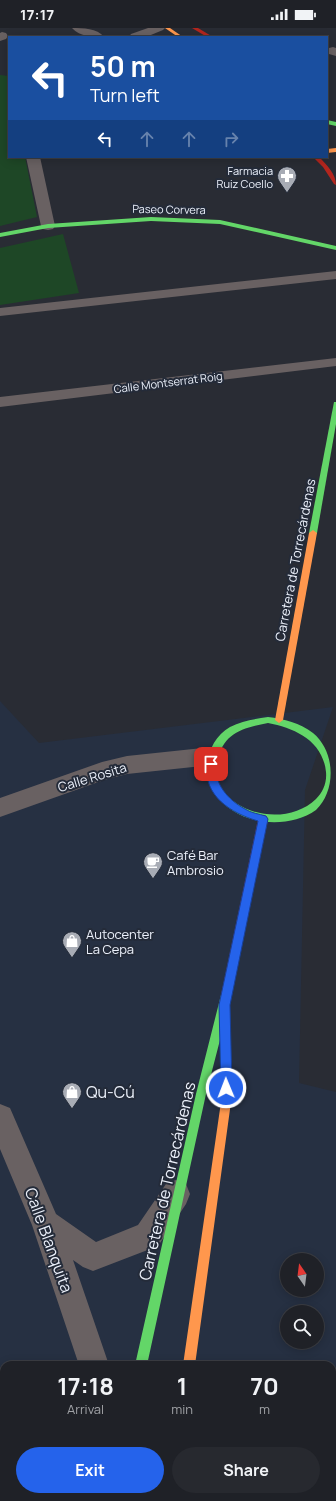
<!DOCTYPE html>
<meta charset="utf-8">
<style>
body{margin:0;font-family:Manrope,sans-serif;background:#27292f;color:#f1f3f6;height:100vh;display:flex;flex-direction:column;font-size:15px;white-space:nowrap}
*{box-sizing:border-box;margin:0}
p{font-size:13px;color:#a1a3a7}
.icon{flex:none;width:22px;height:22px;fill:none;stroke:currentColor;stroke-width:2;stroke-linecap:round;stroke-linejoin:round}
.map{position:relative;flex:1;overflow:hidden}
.drawer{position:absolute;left:0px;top:1333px;width:336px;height:140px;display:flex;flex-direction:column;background:#1f2127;border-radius:12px 12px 0 0;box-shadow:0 2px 10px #0003,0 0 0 1px #3c3e44}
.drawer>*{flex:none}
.top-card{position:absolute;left:8px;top:8px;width:320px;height:122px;border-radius:0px;box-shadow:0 2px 10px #0003,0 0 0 1px #3c3e44;background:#1a4fa0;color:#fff;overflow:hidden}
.needle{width:26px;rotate:346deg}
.buttons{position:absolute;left:280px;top:1225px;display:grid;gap:8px}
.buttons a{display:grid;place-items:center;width:44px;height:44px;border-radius:50%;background:#1f2127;box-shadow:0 2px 10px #0003,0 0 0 1px #3c3e44;font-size:20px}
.pin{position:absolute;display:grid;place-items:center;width:34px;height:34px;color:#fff;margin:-17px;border-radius:8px;box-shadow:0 2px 6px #0006}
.me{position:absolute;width:44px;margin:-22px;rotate:359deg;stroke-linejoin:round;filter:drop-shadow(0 0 3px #0008)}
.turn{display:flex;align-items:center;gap:14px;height:84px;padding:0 16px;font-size:18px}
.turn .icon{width:52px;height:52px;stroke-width:2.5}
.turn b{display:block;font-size:28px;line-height:34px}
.lanes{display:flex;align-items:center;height:38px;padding:0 16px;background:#0003;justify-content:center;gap:20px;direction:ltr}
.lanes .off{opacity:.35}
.eta{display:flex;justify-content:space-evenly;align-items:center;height:68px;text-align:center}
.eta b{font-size:24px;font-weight:700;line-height:28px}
.action{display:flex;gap:8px;margin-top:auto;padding:8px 16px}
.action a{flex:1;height:46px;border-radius:24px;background:#2563eb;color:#fff;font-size:16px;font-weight:700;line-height:46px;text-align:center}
.action a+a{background:#27292f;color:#f1f3f6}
.status{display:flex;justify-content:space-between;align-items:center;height:28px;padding:0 20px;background:#1f2127;direction:ltr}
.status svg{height:11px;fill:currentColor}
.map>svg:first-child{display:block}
</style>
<div class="status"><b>17:17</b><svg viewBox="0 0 49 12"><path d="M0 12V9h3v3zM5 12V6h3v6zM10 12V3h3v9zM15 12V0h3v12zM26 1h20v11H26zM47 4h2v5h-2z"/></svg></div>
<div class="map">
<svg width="336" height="1473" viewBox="0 0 336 1473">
<rect width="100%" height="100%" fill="#292c34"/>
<path fill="#263042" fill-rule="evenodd" d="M 0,673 L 39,715 L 333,679 L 305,762 L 299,1055 L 336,1064 L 336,1473 L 0,1473 ZM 287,1232 L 317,1232 L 317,1262 L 287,1262 ZM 287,1284 L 317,1284 L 317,1314 L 287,1314 ZM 4,1337 L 332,1337 L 332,1469 L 4,1469 Z"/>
<g fill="#1e4726">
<polygon points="0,47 9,48 9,129 25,129 37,189 0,198"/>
<polygon points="63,206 79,265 0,277 0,220"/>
</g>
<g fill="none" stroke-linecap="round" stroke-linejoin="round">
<g fill="#696162" fill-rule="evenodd">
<polygon points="336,243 336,251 0,288 0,280"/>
<polygon points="336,330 336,338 0,379 0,369"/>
</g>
<g fill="#696162" fill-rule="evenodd">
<path d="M 72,0 C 83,0 97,0 104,9 C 93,9 80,9 72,0 Z"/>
<polygon points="148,0 165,0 163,2 146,9 129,9 131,6"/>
<polygon points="2,4 6,5 8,8 6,11 0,13 0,5"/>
<polygon points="333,19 336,20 336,28 329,26 327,23 329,20"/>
<polygon points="26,129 40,129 55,198 53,201 48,202 43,201 41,198"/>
<polygon points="212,719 220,722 223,728 220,734 212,737 127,746 104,752 0,789 0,770 102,734 127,728"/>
<polygon points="0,1076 10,1080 56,1186 96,1214 138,1197 166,1156 176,1152 186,1156 190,1166 186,1176 158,1218 93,1243 83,1239 73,1232 109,1337 79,1337 32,1197 0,1121"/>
<polygon points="332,1439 336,1439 336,1471 327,1469 332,1469"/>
</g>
<g fill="#63d668" fill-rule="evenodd">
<polygon points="327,92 336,94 336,98 327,96"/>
<polygon points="151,189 220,192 336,218 336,222 220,196 151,193 48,200 0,209 0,205 48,196"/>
<polygon points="334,374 336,374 336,396 317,505 313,508 309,505"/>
<path d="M 268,689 C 284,691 300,695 313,705 C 336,724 336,763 316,782 C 286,803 235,797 215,765 C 201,744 207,712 230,699 C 242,693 255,691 268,689 ZM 268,695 C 295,700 323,713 326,744 C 327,755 323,764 316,771 C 290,796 241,790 221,760 C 216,753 215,743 217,734 C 223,705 242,700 268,695 Z"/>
<polygon points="226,962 230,964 231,967 223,999 229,999 230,1003 231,1057 230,1061 226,1062 222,1061 221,1057 220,1012 206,1066 147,1337 135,1337 196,1066 221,967 222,964"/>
</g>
<g fill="#ff974d" fill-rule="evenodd">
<polygon points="165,0 170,0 183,9 178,9"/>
<polygon points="336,120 336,124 327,125 327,121"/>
<polygon points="313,502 317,505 283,692 279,695 275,692 309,505"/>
<polygon points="226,1052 230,1053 231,1057 231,1074 195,1337 183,1337 221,1074 221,1057 222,1053"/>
<rect x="97" y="1469" width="14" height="4"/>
<polygon points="115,1469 134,1469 136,1473 117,1473"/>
<polygon points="158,1469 178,1469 176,1473 156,1473"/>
</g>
<g fill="#b3261e" fill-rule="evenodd">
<polygon points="192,0 198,0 213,9 207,9"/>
<path d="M 313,129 L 319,129 C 327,137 336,146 336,157 L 334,156 L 323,139 Z"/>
<polygon points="263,787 266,788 268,791 231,967 230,970 226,972 222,970 221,967 258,791 260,788"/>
</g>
</g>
<path fill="#2563eb" stroke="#184099" d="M 211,733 L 216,736 C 214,756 228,772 245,781 C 251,785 259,786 266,788 L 268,791 L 230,977 L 232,1060 L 230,1064 L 226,1065 L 222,1064 L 221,1060 L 219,977 L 258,793 C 231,785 203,768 207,736 Z"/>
<defs>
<symbol id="pharmacy-pin" viewBox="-11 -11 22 30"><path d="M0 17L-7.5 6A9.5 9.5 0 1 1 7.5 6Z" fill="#a8acb5" stroke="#242b39"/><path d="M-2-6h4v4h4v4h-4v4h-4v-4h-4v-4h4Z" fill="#fff"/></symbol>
<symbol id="cafe-pin" viewBox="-11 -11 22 30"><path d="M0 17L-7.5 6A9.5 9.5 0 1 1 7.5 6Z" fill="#a8acb5" stroke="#242b39"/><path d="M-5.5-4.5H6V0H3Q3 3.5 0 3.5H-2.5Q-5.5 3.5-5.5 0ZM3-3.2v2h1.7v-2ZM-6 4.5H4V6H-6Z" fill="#fff"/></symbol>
<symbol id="shop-pin" viewBox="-11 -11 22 30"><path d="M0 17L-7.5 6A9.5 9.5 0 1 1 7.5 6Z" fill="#a8acb5" stroke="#242b39"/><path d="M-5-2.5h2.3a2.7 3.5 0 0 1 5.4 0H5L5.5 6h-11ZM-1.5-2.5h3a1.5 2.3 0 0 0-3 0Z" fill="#fff"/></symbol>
</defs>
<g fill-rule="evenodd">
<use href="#pharmacy-pin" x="276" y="137" width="22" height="30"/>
<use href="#cafe-pin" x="142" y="823" width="22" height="30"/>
<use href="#shop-pin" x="61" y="902" width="22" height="30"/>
<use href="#shop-pin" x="61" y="1053" width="22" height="30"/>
</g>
<g text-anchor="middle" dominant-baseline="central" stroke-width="4" stroke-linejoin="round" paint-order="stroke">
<g font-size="11" fill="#ecf1fb" stroke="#242b39" text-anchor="end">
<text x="273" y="142">Farmacia<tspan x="273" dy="13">Ruiz Coello</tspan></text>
</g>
<g font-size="11" fill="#ecf1fb" stroke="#242b39">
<text transform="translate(169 181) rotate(1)">Paseo Corvera</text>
<text transform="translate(168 354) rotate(-7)">Calle Montserrat Roig</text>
</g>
<g font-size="13" fill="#ecf1fb" stroke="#242b39">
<text transform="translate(295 532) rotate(-79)">Carretera de Torrecárdenas</text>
<text transform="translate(92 749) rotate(-17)">Calle Rosita</text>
</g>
<g font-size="13" fill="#ecf1fb" stroke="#242b39" text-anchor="start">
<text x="167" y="827">Café Bar<tspan x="167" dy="15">Ambrosio</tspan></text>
<text x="86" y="906">Autocenter<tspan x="86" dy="15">La Cepa</tspan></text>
</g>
<g font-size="16" fill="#ecf1fb" stroke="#242b39" text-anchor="start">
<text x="86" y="1064">Qu-Cú</text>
</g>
<g font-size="16" fill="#ecf1fb" stroke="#242b39">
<text transform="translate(167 1153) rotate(-77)">Carretera de Torrecárdenas</text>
<text transform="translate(49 1212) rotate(70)">Calle Blanquita</text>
</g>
</g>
</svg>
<div class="buttons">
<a><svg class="needle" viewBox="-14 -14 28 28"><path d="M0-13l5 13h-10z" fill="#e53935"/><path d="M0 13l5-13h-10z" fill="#a1a3a7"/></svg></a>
<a><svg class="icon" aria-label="search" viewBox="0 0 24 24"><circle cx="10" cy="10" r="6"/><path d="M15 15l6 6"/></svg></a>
</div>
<div class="pin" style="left:211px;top:736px;background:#d93025"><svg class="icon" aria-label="arrive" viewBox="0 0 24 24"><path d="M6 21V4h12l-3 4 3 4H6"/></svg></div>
<svg class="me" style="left:226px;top:1060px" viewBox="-20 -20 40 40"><circle r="17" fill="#2563eb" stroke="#fff" stroke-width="3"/><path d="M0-11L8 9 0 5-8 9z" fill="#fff"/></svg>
<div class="top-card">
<div class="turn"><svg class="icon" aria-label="left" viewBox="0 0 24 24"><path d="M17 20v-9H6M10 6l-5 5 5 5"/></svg><div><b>50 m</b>Turn left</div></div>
<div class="lanes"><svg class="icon" aria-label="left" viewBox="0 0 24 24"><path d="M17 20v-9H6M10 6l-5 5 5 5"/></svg><svg class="icon off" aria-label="ahead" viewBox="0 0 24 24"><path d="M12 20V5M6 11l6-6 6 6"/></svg><svg class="icon off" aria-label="ahead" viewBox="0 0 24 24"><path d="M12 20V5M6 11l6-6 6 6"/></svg><svg class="icon off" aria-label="right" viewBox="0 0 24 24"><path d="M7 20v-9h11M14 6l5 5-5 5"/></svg></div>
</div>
<section class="drawer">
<div class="eta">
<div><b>17:18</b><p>Arrival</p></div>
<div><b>1</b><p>min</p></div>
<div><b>70</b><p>m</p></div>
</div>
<div class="action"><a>Exit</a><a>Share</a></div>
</section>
</div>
